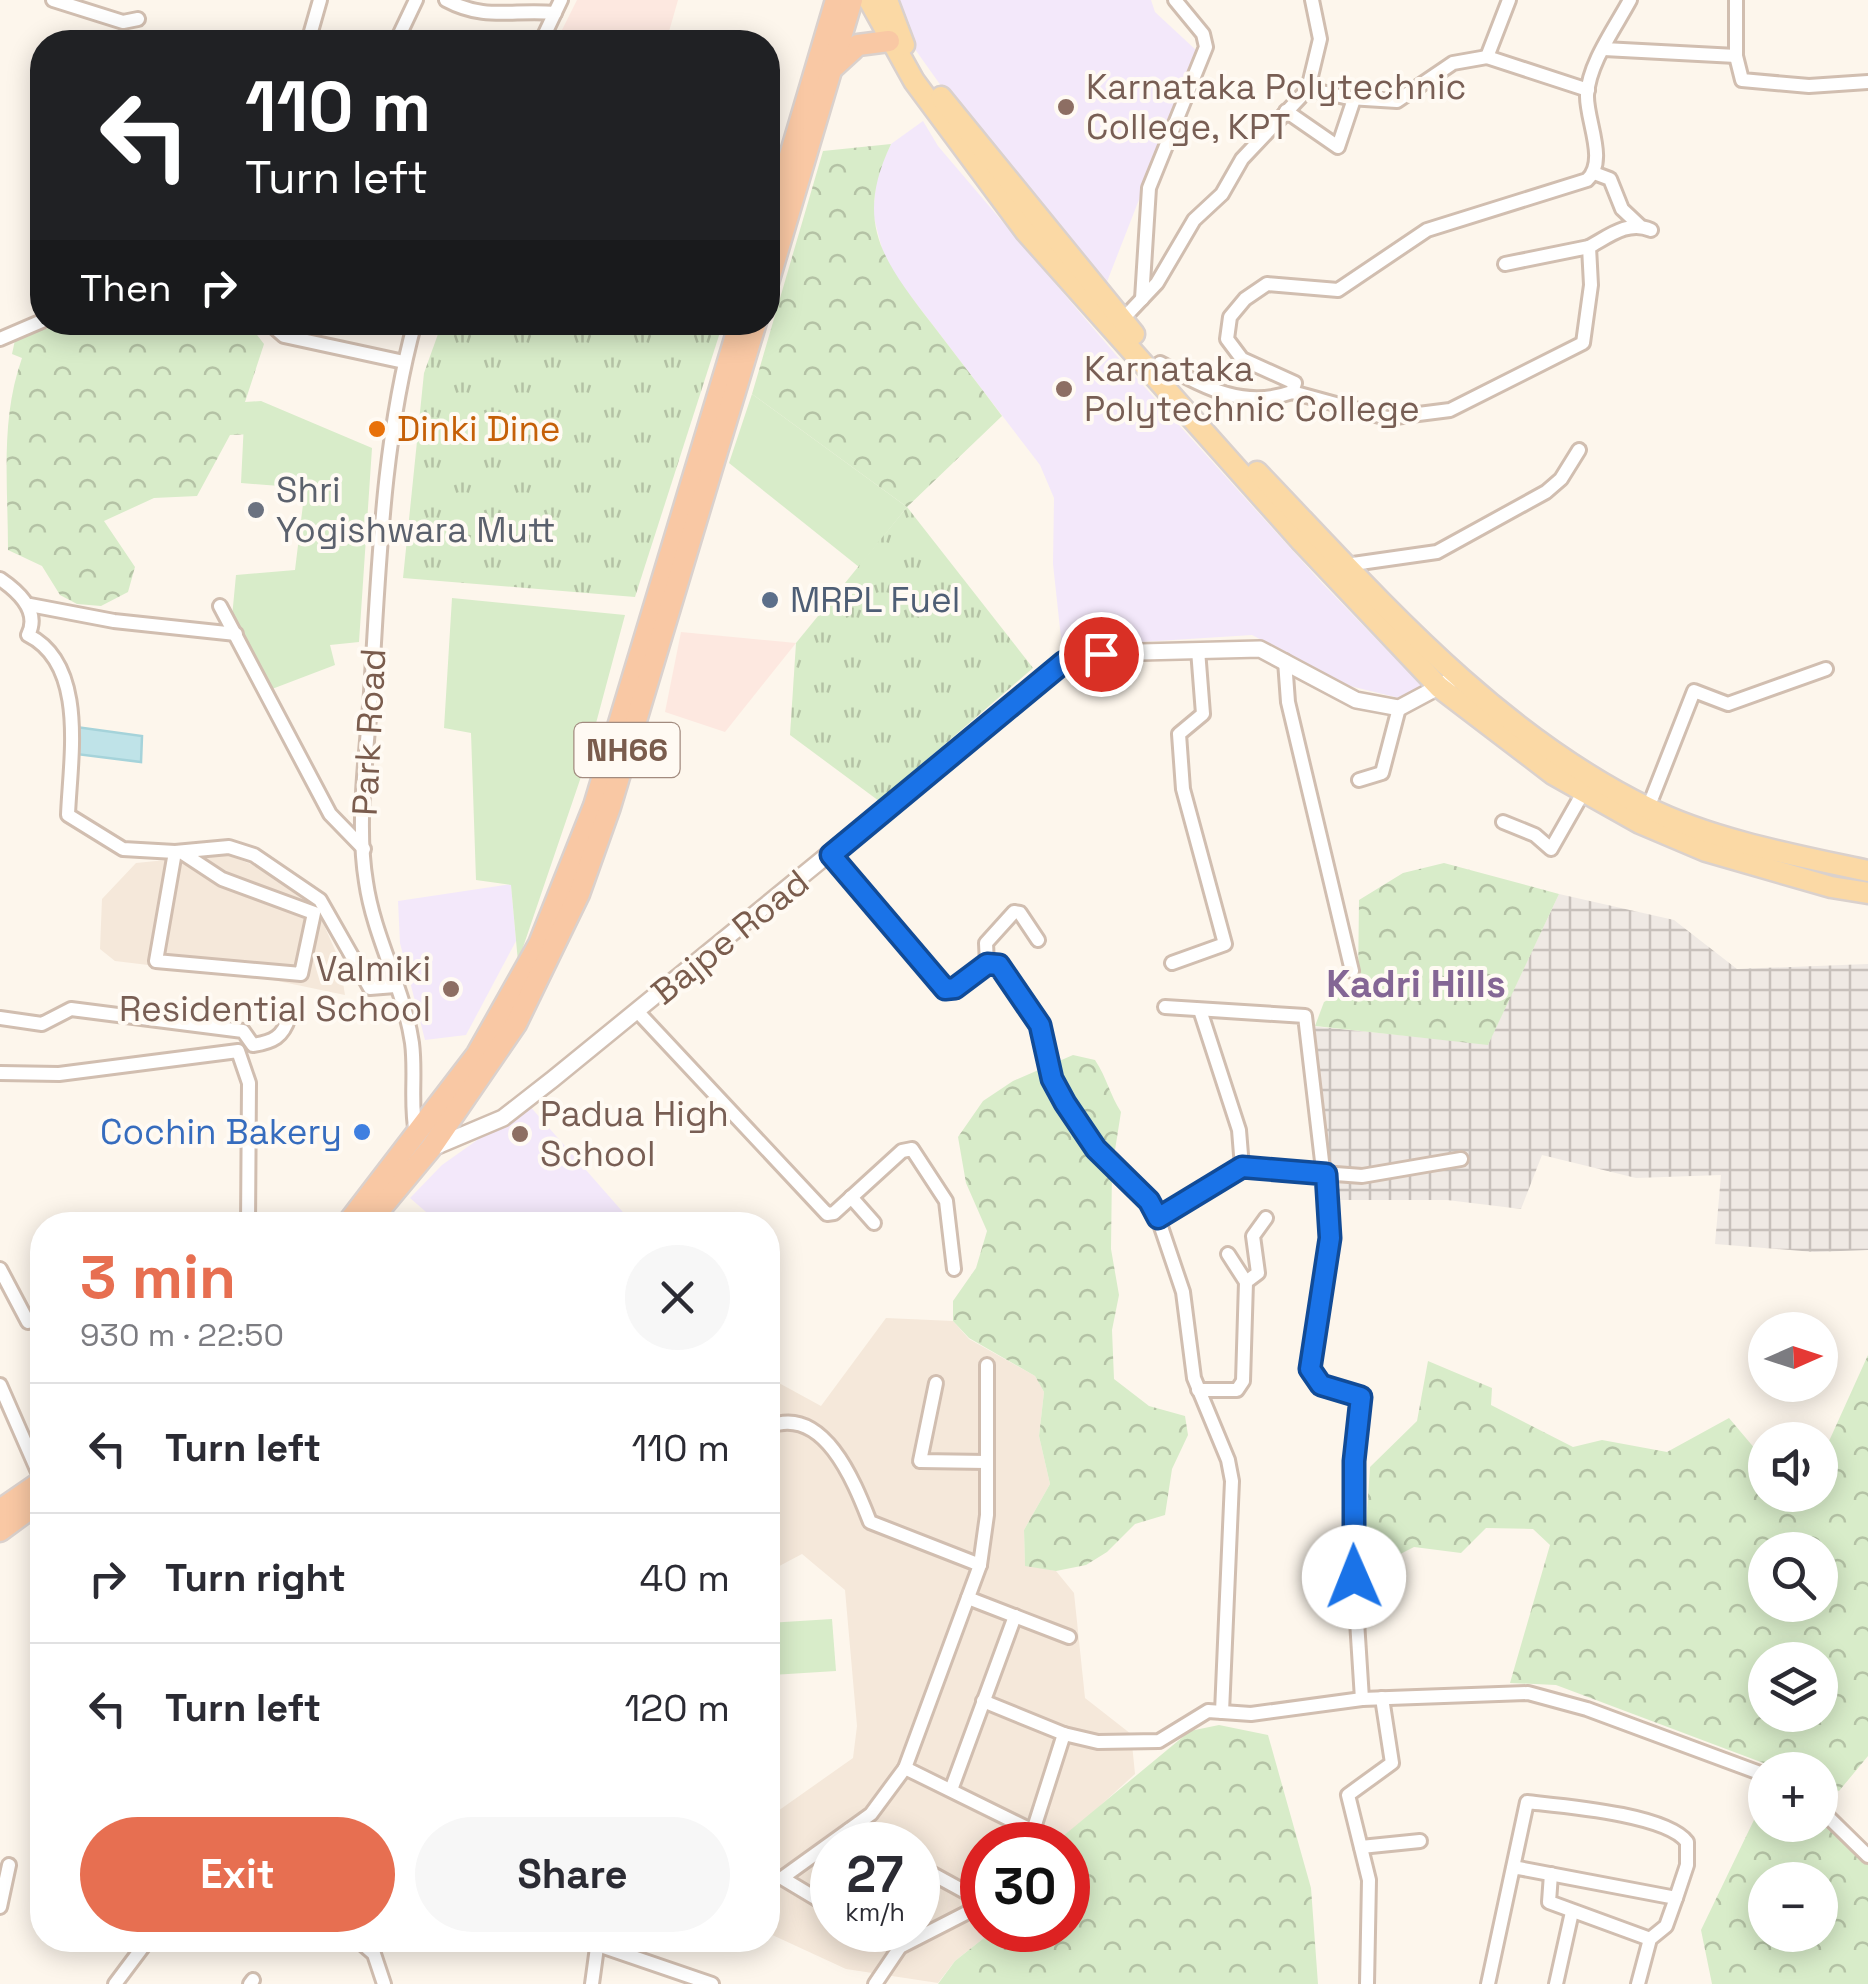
<!DOCTYPE html>
<meta charset="utf-8">
<style>
body{margin:0;font-family:"Space Grotesk",sans-serif;background:#f7f7f7;color:#2b2b33;height:100vh;display:flex;flex-direction:column;font-size:38px;white-space:nowrap}
*{box-sizing:border-box;margin:0}
p{font-size:32px;color:#7c7c81}
.icon{flex:none;width:55px;height:55px;fill:none;stroke:currentColor;stroke-width:2;stroke-linecap:round;stroke-linejoin:round}
.map{position:relative;flex:1;overflow:hidden}
.details{position:absolute;left:30px;top:1212px;width:750px;height:740px;display:flex;flex-direction:column;background:#fff;border-radius:40px;box-shadow:0 5px 25px #0003}
.details>*{flex:none}
.guide{position:absolute;left:30px;top:30px;width:750px;height:305px;border-radius:40px;box-shadow:0 5px 25px #0003;background:#202124;color:#fff;overflow:hidden}
.needle{width:65px;rotate:87deg}
.fabs{position:absolute;left:1748px;top:1312px;display:grid;gap:20px}
.fabs a{display:grid;place-items:center;width:90px;height:90px;border-radius:50%;background:#fff;box-shadow:0 5px 25px #0003;font-size:50px}
.speed{position:absolute;left:810px;top:1822px;display:flex;gap:20px;font-size:50px;font-weight:700;text-align:center}
.speed>*{display:grid;place-content:center;width:130px;height:130px;border-radius:50%;background:#fff;box-shadow:0 5px 25px #0003;line-height:1}
.speed small{font-size:25px;font-weight:400}
.speed .limit{border:15px solid #d22;background:#fff;color:#111}
.pin{position:absolute;display:grid;place-items:center;width:85px;height:85px;color:#fff;margin:-42px;border:5px solid #fff;border-radius:50%;box-shadow:0 2px 10px #0007}
.me{position:absolute;width:110px;margin:-55px;rotate:359deg;stroke-linejoin:round;filter:drop-shadow(0 0 8px #0008)}
.turn{display:flex;align-items:center;gap:35px;height:210px;padding:0 50px;font-size:45px}
.turn .icon{width:130px;height:130px;stroke-width:2.5}
.turn b{display:block;font-size:70px;line-height:85px}
.then{display:flex;align-items:center;height:95px;padding:0 50px;background:#0003;gap:20px;font-size:38px}
.round{display:grid;place-items:center;flex:none;width:105px;height:105px;border-radius:52px;background:#f7f7f7}
.head{display:flex;align-items:center;justify-content:space-between;height:170px;padding:0 50px}
h1{font-size:60px;font-weight:800;line-height:75px;color:#e76f51}
.button{display:flex;gap:20px;margin-top:auto;padding:20px 50px}
.button a{flex:1;height:115px;border-radius:60px;background:#e76f51;color:#fff;font-size:40px;font-weight:800;line-height:115px;text-align:center}
.button a+a{background:#f7f7f7;color:#2b2b33}
ul{padding:0;list-style:none}
li{display:flex;align-items:center;gap:30px;height:130px;padding:0 50px;border-top:2px solid #e1e1e2}
li div{flex:1}
li b{display:block;font-size:38px}
li em{font-style:normal}
.map>svg:first-child{display:block}
</style>
<div class="map">
<svg width="1868" height="1984" viewBox="0 0 1868 1984">
<defs>
<pattern id="industrial-grid" width="8" height="8" patternUnits="userSpaceOnUse" patternTransform="scale(2.5)"><rect width="8" height="8" fill="#efe9e4"/><path d="M0 4h8M4 0v8" fill="none" stroke="#c7c0bb"/></pattern>
<pattern id="forest-crowns" width="20" height="18" patternUnits="userSpaceOnUse" patternTransform="scale(2.5)"><rect width="20" height="18" fill="#d8ecc9"/><path d="M2 6a3 3 0 1 1 6 0M12 15a3 3 0 1 1 6 0" fill="none" stroke="#b4c2a5"/></pattern>
<pattern id="park-tufts" width="24" height="20" patternUnits="userSpaceOnUse" patternTransform="scale(2.5)"><rect width="24" height="20" fill="#d8ecc9"/><path d="M3 7l-1-3M5 7V3M7 7l1-3M15 17l-1-3M17 17v-4M19 17l1-3" fill="none" stroke="#b4c2a5"/></pattern>
</defs>
<rect width="100%" height="100%" fill="#fdf6ec"/>
<g fill="#f5e8da" fill-rule="evenodd">
<polygon points="225,854 261,868 316,907 339,959 345,995 273,980 115,961 100,949 102,899 136,863"/>
<path d="M 886,1318 L 953,1321 L 969,1339 L 1035,1376 L 1044,1392 L 1039,1436 L 1050,1484 L 1024,1530 L 1025,1565 L 1056,1571 L 1074,1593 L 1085,1698 L 1131,1734 L 1135,1774 L 1057,1845 L 982,1845 L 982,1930 L 994,1930 L 955,1961 L 938,1983 L 846,1969 L 768,1933 L 768,1818 L 853,1758 L 857,1726 L 845,1590 L 802,1554 L 768,1572 L 768,1377 L 821,1406 ZM 832,1845 L 918,1845 L 918,1930 L 832,1930 Z"/>
</g>
<g fill="#fde8e0">
<polygon points="577,0 678,0 666,42 556,42"/>
<polygon points="681,632 796,643 725,732 665,712"/>
</g>
<polygon fill="url(#industrial-grid)" points="1559,894 1674,920 1737,969 1868,964 1868,1250 1814,1252 1715,1244 1721,1175 1636,1178 1542,1155 1521,1209 1447,1200 1331,1200 1300,1025 1488,1044"/>
<g fill="#f3e8fa">
<polygon points="896,0 1151,0 1155,12 1197,51 1103,292 996,163 902,31"/>
<polygon points="923,121 938,146 1122,362 1321,582 1422,686 1399,698 1350,686 1252,635 1062,647 1053,564 1054,498 1040,465 886,264 873,214 877,174 891,144"/>
<polygon points="511,884 516,941 466,1035 425,1040 400,943 398,901"/>
<polygon points="528,1104 629,1219 612,1225 441,1225 410,1198 442,1165"/>
</g>
<g fill="#d8ecc9">
<polygon points="752,394 907,507 859,567 729,463"/>
<polygon points="261,401 372,448 359,642 330,645 335,665 272,689 232,617 236,575 295,570 305,488 241,483 245,402"/>
<polygon points="452,598 625,615 584,768 518,962 511,885 476,880 471,733 444,728"/>
<polygon points="832,1619 836,1671 772,1675 768,1623"/>
</g>
<g fill="url(#forest-crowns)" fill-rule="evenodd">
<path d="M 891,144 C 853,224 884,261 932,324 C 955,354 979,385 1002,416 L 907,507 L 752,394 L 823,151 Z"/>
<path d="M 64,322 L 248,323 L 264,344 L 245,402 L 254,434 L 230,435 L 197,496 L 154,498 L 104,521 L 135,567 L 128,592 L 101,606 L 77,604 L 60,595 L 42,566 L 8,550 C 8,484 0,420 22,358 L 12,354 L 15,340 Z"/>
<polygon points="1444,863 1559,894 1488,1045 1315,1026 1324,1002 1358,983 1359,900 1403,873"/>
<path d="M 1073,1055 L 1095,1060 C 1107,1078 1110,1095 1121,1112 L 1112,1169 L 1111,1249 L 1119,1295 L 1112,1330 L 1114,1379 L 1149,1406 L 1185,1416 L 1188,1435 L 1172,1469 L 1165,1515 L 1135,1524 L 1107,1552 L 1086,1565 L 1056,1571 L 1025,1566 L 1024,1530 L 1050,1484 L 1039,1436 L 1044,1392 L 1035,1376 L 969,1338 L 953,1321 L 953,1301 L 976,1268 L 987,1231 L 966,1183 L 958,1137 L 983,1101 L 1013,1081 Z"/>
<path d="M 1868,1355 L 1868,1756 L 1839,1791 L 1820,1784 L 1820,1770 L 1782,1770 L 1556,1685 L 1510,1683 L 1550,1545 L 1533,1529 L 1486,1528 L 1461,1553 L 1414,1547 L 1363,1573 L 1370,1467 L 1417,1421 L 1428,1361 L 1492,1388 L 1491,1405 L 1573,1447 L 1602,1440 L 1667,1452 L 1729,1418 L 1756,1450 L 1765,1453 L 1765,1495 L 1820,1495 L 1820,1461 ZM 1765,1550 L 1820,1550 L 1820,1605 L 1765,1605 ZM 1820,1660 L 1820,1715 L 1765,1715 L 1765,1660 Z"/>
<polygon points="1219,1725 1268,1735 1311,1888 1318,1984 938,1984 955,1961 994,1930 1068,1930 1068,1845 1057,1845 1062,1837 1190,1731"/>
<path d="M 1765,1797 L 1765,1825 L 1820,1825 L 1820,1810 L 1868,1859 L 1868,1984 L 1712,1984 L 1701,1930 ZM 1765,1880 L 1820,1880 L 1820,1935 L 1765,1935 Z"/>
</g>
<g fill="url(#park-tufts)">
<polygon points="442,323 723,323 635,597 403,578 424,373"/>
<polygon points="907,507 1033,668 879,801 790,735 796,643"/>
</g>
<polygon fill="#bfe3e8" stroke="#a5d3da" stroke-width="2.5" points="76,727 142,736 141,762 76,754"/>
<g fill="none" stroke-linecap="round" stroke-linejoin="round">
<defs>
<g id="minor">
<polyline points="53,0 123,22 138,19"/>
<path d="M 446,0 C 485,21 513,9 555,13"/>
<polyline points="1509,0 1487,57 1588,90"/>
<polyline points="1736,0 1736,56 1742,80 1809,86 1868,82"/>
<polyline points="308,42 320,0"/>
<polyline points="396,42 416,0"/>
<polyline points="541,42 561,0"/>
<polyline points="1604,49 1736,56"/>
<polyline points="1308,89 1349,98 1397,101 1453,63 1487,57"/>
<polyline points="1286,111 1338,147 1354,99"/>
<polyline points="1594,173 1610,179 1622,209 1639,225"/>
<polyline points="1505,264 1589,247"/>
<polyline points="1142,299 1149,188 1206,47 1203,34 1175,0"/>
<polyline points="1122,320 1157,283 1194,220 1222,194 1242,159 1308,89 1320,39 1312,0"/>
<polyline points="268,322 284,336 404,362"/>
<path d="M 415,322 C 382,442 379,569 371,692 C 367,754 356,821 366,882 C 374,938 404,988 412,1043 C 416,1074 410,1103 416,1134"/>
<polyline points="0,339 42,321"/>
<path d="M 1160,363 C 1203,386 1242,410 1292,392 L 1295,383 L 1242,359 L 1227,339 L 1230,317 L 1245,299 L 1267,284 L 1338,290 L 1427,230 L 1587,180 C 1608,161 1586,120 1587,95 C 1589,63 1615,28 1630,0"/>
<path d="M 1292,392 L 1387,418 L 1450,410 L 1583,343 L 1591,285 L 1589,247 C 1609,236 1628,220 1651,230"/>
<polyline points="1346,565 1437,552 1546,492 1561,479 1579,450"/>
<path d="M 0,579 C 19,592 40,612 28,635 C 88,665 70,760 68,815 L 123,849 L 175,852 L 229,847 L 254,855 L 320,900 L 370,988 L 395,986"/>
<polyline points="30,605 114,621 236,634"/>
<polyline points="220,606 330,814 364,849"/>
<polyline points="1285,661 1288,702 1352,971"/>
<polyline points="1359,780 1382,773 1399,708"/>
<polyline points="1648,808 1694,691 1728,704 1826,669"/>
<polyline points="1503,822 1535,835 1551,849 1584,791"/>
<polyline points="175,852 156,961 301,974 314,913 222,879 181,852"/>
<polyline points="831,855 945,989 955,988 987,964 986,943 1014,912 1020,913 1038,940"/>
<polyline points="1172,963 1225,944 1183,789 1179,734 1203,714 1198,650"/>
<polyline points="987,964 999,965 1040,1025 1052,1079 1065,1103 1096,1149 1149,1201 1158,1218 1183,1292 1194,1378 1228,1460 1232,1481 1222,1712"/>
<polyline points="1165,1007 1305,1016 1331,1238 1309,1369 1321,1385 1361,1397 1352,1543 1362,1699"/>
<polyline points="637,1011 827,1214 834,1213 902,1151 912,1149 946,1201 954,1269"/>
<path d="M 0,1018 L 42,1024 L 71,1009 L 243,1031 L 253,1045 C 273,1042 283,1037 289,1017"/>
<polyline points="0,1073 59,1074 238,1051 249,1083 248,1225"/>
<polyline points="1242,1167 1362,1176 1461,1159"/>
<polyline points="851,1197 874,1223"/>
<polyline points="1158,1218 1242,1167 1239,1130 1200,1010"/>
<polyline points="0,1269 28,1322"/>
<polyline points="1246,1282 1258,1273 1253,1236 1266,1218"/>
<polyline points="936,1383 920,1461 987,1462"/>
<polyline points="0,1385 42,1481"/>
<polyline points="1198,1390 1237,1390 1243,1381 1246,1282 1228,1254"/>
<path d="M 768,1427 C 824,1403 855,1484 870,1522 L 980,1565"/>
<polyline points="968,1598 1069,1637"/>
<polyline points="983,1701 1064,1734 1033,1831"/>
<polyline points="1064,1734 1098,1742 1159,1741 1208,1711 1251,1714 1362,1699 1528,1693 1587,1709 1765,1775"/>
<polyline points="905,1768 1033,1831 1034,1845"/>
<polyline points="951,1790 1015,1616"/>
<polyline points="1820,1809 1868,1856"/>
<polyline points="849,1830 878,1845"/>
<polyline points="1361,1847 1420,1841"/>
<polyline points="918,1866 982,1901"/>
<polyline points="1551,1874 1549,1902 1650,1939"/>
<polyline points="0,1907 9,1865"/>
<polyline points="832,1908 782,1878 871,1814 905,1768 980,1565 987,1515 987,1365"/>
<polyline points="871,1930 900,1947"/>
<polyline points="358,1940 374,1954 384,1984"/>
<polyline points="598,1945 712,1984"/>
<polyline points="115,1984 148,1940"/>
<polyline points="250,1984 253,1980"/>
<polyline points="592,1984 598,1940"/>
<polyline points="875,1984 900,1947 982,1905"/>
<polyline points="1367,1984 1369,1880 1348,1795 1392,1763 1382,1698"/>
<path d="M 1488,1984 L 1527,1802 C 1562,1806 1666,1814 1687,1842 L 1687,1865 L 1676,1898 L 1513,1867"/>
<polyline points="1556,1984 1572,1912"/>
<polyline points="1638,1984 1650,1939 1666,1926 1676,1898"/>
</g>
<polyline id="tertiary" points="432,1148 503,1118 553,1079 1064,662 1101,653 1260,649 1356,700 1399,708 1457,677"/>
<g id="primary">
<polyline points="869,0 914,81 1026,232 1302,542 1439,687 1553,774 1640,823 1706,851 1831,887 1868,893"/>
<polyline points="887,0 904,45"/>
<polyline points="941,97 1134,334"/>
<path d="M 1257,472 C 1375,595 1491,731 1648,808 C 1712,840 1798,856 1868,871"/>
</g>
<g id="trunk">
<polyline points="835,66 858,45 889,41"/>
<polyline points="768,230 836,0"/>
<polyline points="768,283 852,0"/>
<polyline points="346,1225 477,1054 539,944 594,806 740,322"/>
<polyline points="367,1225 431,1148 516,1024 579,894 610,807 756,322"/>
<polyline points="0,1510 42,1481"/>
<polyline points="0,1531 42,1500"/>
</g>
</defs>
<use href="#minor" stroke="#d1beb0" stroke-width="18"/>
<use href="#tertiary" stroke="#d1beb0" stroke-width="20"/>
<use href="#primary" stroke="#dad1cd" stroke-width="25"/>
<use href="#trunk" stroke="#dad1cd" stroke-width="25"/>
<use href="#minor" stroke="#fff" stroke-width="12"/>
<use href="#tertiary" stroke="#fff" stroke-width="15"/>
<use href="#primary" stroke="#fbd9a5" stroke-width="20"/>
<use href="#trunk" stroke="#f9c8a4" stroke-width="20"/>
</g>
<g fill="none" stroke-linecap="round" stroke-linejoin="round">
<defs>
<polyline id="route" points="1101,654 1064,662 831,855 945,989 955,988 987,964 999,965 1040,1025 1052,1079 1065,1103 1096,1149 1149,1201 1158,1218 1242,1167 1326,1174 1330,1238 1310,1369 1321,1385 1361,1397 1354,1461 1354,1577"/>
</defs>
<use href="#route" stroke="#114b97" stroke-width="25"/>
<use href="#route" stroke="#1a73e8" stroke-width="18"/>
</g>
<g fill="#8d6e63" stroke="#fffaf3" stroke-width="4">
<circle cx="1066" cy="107" r="10"/>
<circle cx="1064" cy="389" r="10"/>
<circle cx="451" cy="989" r="10"/>
<circle cx="520" cy="1134" r="10"/>
</g>
<circle fill="#e8710a" stroke="#fffaf3" stroke-width="4" cx="377" cy="429" r="10"/>
<circle fill="#6b7280" stroke="#fffaf3" stroke-width="4" cx="256" cy="510" r="10"/>
<circle fill="#5c6f8a" stroke="#fffaf3" stroke-width="4" cx="770" cy="600" r="10"/>
<circle fill="#3f7fe0" stroke="#fffaf3" stroke-width="4" cx="362" cy="1132" r="10"/>
<g text-anchor="middle" dominant-baseline="central" stroke-width="8" stroke-linejoin="round" paint-order="stroke">
<rect fill="#fffaf3" stroke="#a28b7f" stroke-width="2.5" x="574.5" y="723" width="105" height="54" rx="8"/>
<g font-size="32" font-weight="bold" fill="#7a5c4d">
<text x="627" y="750">NH66</text>
</g>
<g font-size="35" fill="#785e54" stroke="#fffaf3" text-anchor="start">
<text x="1086" y="87">Karnataka Polytechnic<tspan x="1086" dy="40">College, KPT</tspan></text>
<text x="1084" y="369">Karnataka<tspan x="1084" dy="40">Polytechnic College</tspan></text>
<text x="431" y="969" text-anchor="end">Valmiki<tspan x="431" dy="40">Residential School</tspan></text>
<text x="540" y="1114">Padua High<tspan x="540" dy="40">School</tspan></text>
</g>
<g font-size="35" fill="#c56008" stroke="#fffaf3" text-anchor="start">
<text x="397" y="429">Dinki Dine</text>
</g>
<g font-size="35" fill="#5b616d" stroke="#fffaf3" text-anchor="start">
<text x="276" y="490">Shri<tspan x="276" dy="40">Yogishwara Mutt</tspan></text>
</g>
<g font-size="35" fill="#4e5e75" stroke="#fffaf3" text-anchor="start">
<text x="790" y="600">MRPL Fuel</text>
</g>
<g font-size="35" fill="#7a5c4d" stroke="#fffaf3">
<text transform="translate(369 732) rotate(-87)">Park Road</text>
<text transform="translate(730 937) rotate(-39)">Bajpe Road</text>
</g>
<g font-size="35" fill="#366cbe" stroke="#fffaf3" text-anchor="end">
<text x="342" y="1132">Cochin Bakery</text>
</g>
<g font-size="38" font-weight="bold" fill="#846695" stroke="#fffaf3">
<text x="1416" y="984">Kadri Hills</text>
</g>
</g>
</svg>
<div class="fabs">
<a><svg class="needle" viewBox="-14 -14 28 28"><path d="M0-13l5 13h-10z" fill="#e53935"/><path d="M0 13l5-13h-10z" fill="#7c7c81"/></svg></a>
<a><svg class="icon" aria-label="sound" viewBox="0 0 24 24"><path d="M4 9h4l5-4v14l-5-4H4zM17 9q2 3 0 6"/></svg></a>
<a><svg class="icon" aria-label="search" viewBox="0 0 24 24"><circle cx="10" cy="10" r="6"/><path d="M15 15l6 6"/></svg></a>
<a><svg class="icon" aria-label="layers" viewBox="0 0 24 24"><path d="M12 4l9 5-9 5-9-5zM3 14l9 5 9-5"/></svg></a>
<a>+</a>
<a>−</a>
</div>
<div class="speed"><div>27<small>km/h</small></div><div class="limit">30</div></div>
<div class="pin" style="left:1101px;top:654px;background:#d93025"><svg class="icon" aria-label="arrive" viewBox="0 0 24 24"><path d="M6 21V4h12l-3 4 3 4H6"/></svg></div>
<svg class="me" style="left:1354px;top:1577px" viewBox="-20 -20 40 40"><circle r="19" fill="#fff"/><path d="M0-13L10 11 0 6-10 11z" fill="#1a73e8"/></svg>
<div class="guide">
<div class="turn"><svg class="icon" aria-label="left" viewBox="0 0 24 24"><path d="M17 20v-9H6M10 6l-5 5 5 5"/></svg><div><b>110 m</b>Turn left</div></div>
<div class="then">Then<svg class="icon" aria-label="right" viewBox="0 0 24 24"><path d="M7 20v-9h11M14 6l5 5-5 5"/></svg></div>
</div>
<section class="details">
<div class="head"><div><h1>3 min</h1><p>930 m · 22:50</p></div><a class="round"><svg class="icon" aria-label="close" viewBox="0 0 24 24"><path d="M6 6l12 12M18 6L6 18"/></svg></a></div>
<ul>
<li><svg class="icon" aria-label="left" viewBox="0 0 24 24"><path d="M17 20v-9H6M10 6l-5 5 5 5"/></svg><div><b>Turn left</b></div><em>110 m</em></li>
<li><svg class="icon" aria-label="right" viewBox="0 0 24 24"><path d="M7 20v-9h11M14 6l5 5-5 5"/></svg><div><b>Turn right</b></div><em>40 m</em></li>
<li><svg class="icon" aria-label="left" viewBox="0 0 24 24"><path d="M17 20v-9H6M10 6l-5 5 5 5"/></svg><div><b>Turn left</b></div><em>120 m</em></li>
</ul>
<div class="button"><a>Exit</a><a>Share</a></div>
</section>
</div>
